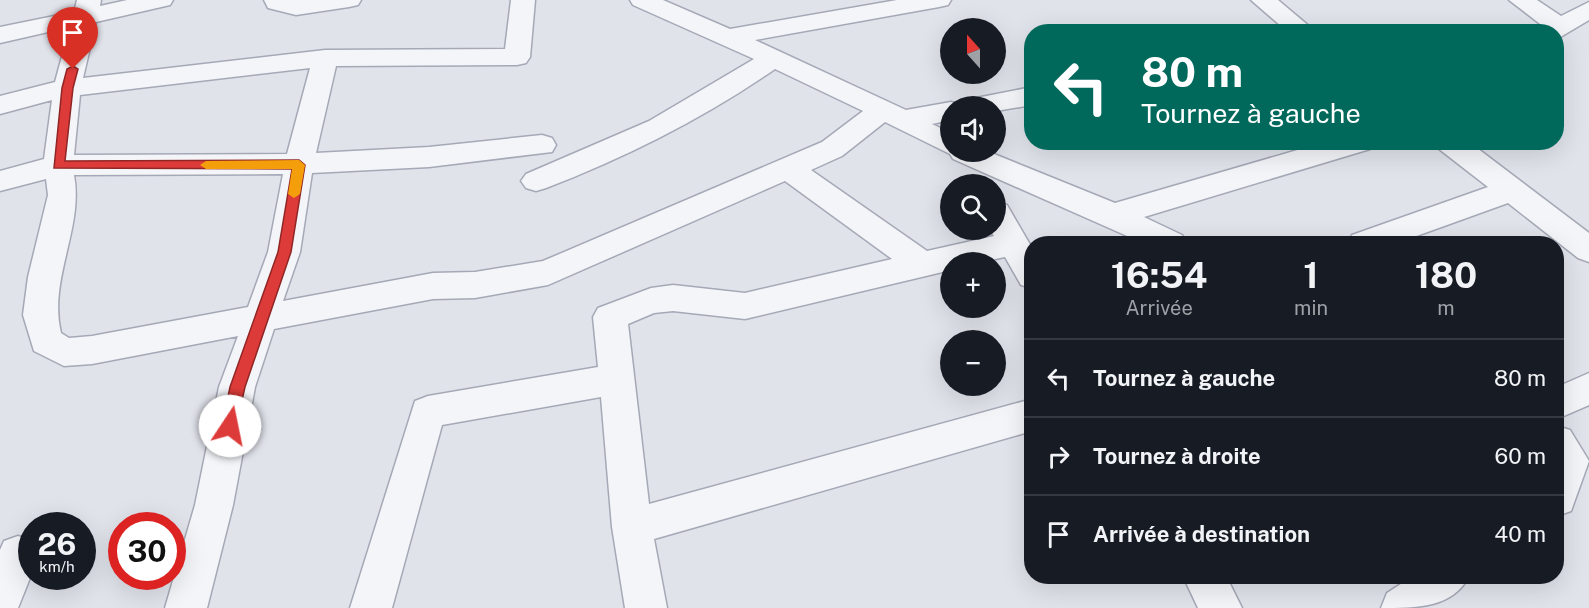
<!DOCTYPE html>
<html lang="fr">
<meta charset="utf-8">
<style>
body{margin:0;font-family:"Public Sans",sans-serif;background:#20242c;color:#f1f3f6;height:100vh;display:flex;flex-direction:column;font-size:22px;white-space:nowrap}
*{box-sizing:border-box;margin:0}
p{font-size:20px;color:#9ea1a6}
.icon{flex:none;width:33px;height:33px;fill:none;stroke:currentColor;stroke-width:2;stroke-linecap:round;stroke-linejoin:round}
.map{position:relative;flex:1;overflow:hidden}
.side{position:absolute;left:1024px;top:236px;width:540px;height:348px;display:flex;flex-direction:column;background:#171b24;border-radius:24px;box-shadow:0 6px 24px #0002}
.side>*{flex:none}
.hud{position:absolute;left:1024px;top:24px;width:540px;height:126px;border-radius:24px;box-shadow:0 6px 24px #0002;background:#00695c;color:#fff;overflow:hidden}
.needle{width:39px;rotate:339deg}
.tools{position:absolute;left:940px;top:18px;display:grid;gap:12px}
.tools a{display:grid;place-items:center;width:66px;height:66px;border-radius:50%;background:#171b24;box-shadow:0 6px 24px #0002;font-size:30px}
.speed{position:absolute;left:18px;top:512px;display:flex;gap:12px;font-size:30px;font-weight:700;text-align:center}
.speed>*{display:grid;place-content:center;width:78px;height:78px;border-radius:50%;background:#171b24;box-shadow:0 6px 24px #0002;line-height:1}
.speed small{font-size:15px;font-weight:400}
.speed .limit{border:9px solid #d22;background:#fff;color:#111}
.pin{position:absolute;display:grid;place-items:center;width:51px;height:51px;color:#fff;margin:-62px -26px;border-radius:50% 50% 50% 0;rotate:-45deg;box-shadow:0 0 6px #0007}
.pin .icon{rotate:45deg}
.me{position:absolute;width:66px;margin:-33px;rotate:11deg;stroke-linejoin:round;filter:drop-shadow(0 0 4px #0008)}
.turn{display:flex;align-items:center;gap:21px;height:126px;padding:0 18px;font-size:27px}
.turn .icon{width:78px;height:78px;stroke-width:2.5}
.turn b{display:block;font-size:42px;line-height:51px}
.eta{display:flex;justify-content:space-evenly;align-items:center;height:102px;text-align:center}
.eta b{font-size:36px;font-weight:700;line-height:42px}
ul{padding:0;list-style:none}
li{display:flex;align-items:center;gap:18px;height:78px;padding:0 18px;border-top:2px solid #363941}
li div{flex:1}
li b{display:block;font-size:22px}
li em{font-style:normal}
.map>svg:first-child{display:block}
</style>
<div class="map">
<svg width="1589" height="608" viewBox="0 0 1589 608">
<rect width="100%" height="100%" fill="#e1e3eb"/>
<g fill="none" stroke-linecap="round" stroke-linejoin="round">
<defs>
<g id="minor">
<path d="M 77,0 L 101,0 L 100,6 L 127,0 L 173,0 L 170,5 L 96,22 L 83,78 L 325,50 L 505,49 L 511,0 L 535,0 L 530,57 L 526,63 L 517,65 L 336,66 L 316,153 L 429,147 L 542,135 L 552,138 L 556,145 L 552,152 L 429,167 L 312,173 L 300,252 L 283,301 L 433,273 L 475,272 L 543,261 L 822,142 L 863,111 L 775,69 C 704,118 627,157 546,188 L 536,191 L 526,188 L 521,181 L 526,174 L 649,121 L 754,59 L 633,5 L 630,0 L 663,0 L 730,29 L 897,0 L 951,0 L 948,5 L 939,7 L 755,40 L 906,110 L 951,102 L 961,105 L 962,106 L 951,106 L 951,120 L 932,124 L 951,133 L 951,152 L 989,152 L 1115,203 L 1325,142 L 1374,142 L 1370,149 L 1144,217 L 1182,235 L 1187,243 L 1143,243 L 953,159 L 950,154 L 885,122 L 842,156 L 811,170 L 927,251 L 994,236 L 990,230 L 996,230 L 996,202 L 1007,205 L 1032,248 L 1032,288 L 1021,285 L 1005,257 L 981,262 L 951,262 L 951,270 L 745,319 L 673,311 L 654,313 L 628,324 L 649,504 L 1032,399 L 1032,431 L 654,539 L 667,608 L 625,608 L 612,527 L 601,397 L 442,425 L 392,608 L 350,608 L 415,401 L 428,396 L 598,367 L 593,317 L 598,308 L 651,288 L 673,285 L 745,293 L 892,259 L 785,181 L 548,285 L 475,298 L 433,299 L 274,329 L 255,387 L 233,505 L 207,608 L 165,608 L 195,505 L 219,387 L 238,336 L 92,364 L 64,366 L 34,351 L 23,315 L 28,277 L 48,195 L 46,179 L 0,191 L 0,171 L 44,159 L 52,100 L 0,114 L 0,96 L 55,82 L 70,27 L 0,43 L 0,27 L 74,12 ZM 310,68 L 287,154 L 74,155 L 80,95 ZM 283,174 L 268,252 L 248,307 L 92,336 L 69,338 L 61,333 C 48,279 84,228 74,175 Z"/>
<polygon points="264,0 361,0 358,5 349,7 296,15 268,8"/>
<polygon points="1251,0 1278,0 1316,32 1288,32"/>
<polygon points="1509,0 1537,0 1561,16 1589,2 1589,20 1557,39 1557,32 1541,32 1544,27"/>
<polygon points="1032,87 1032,105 996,111 996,106 962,106 966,100"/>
<polygon points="1435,142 1469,142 1589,233 1589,262 1578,258 1508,203 1397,243 1347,243 1352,235 1488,187 1439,149"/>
<polygon points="1589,373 1589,405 1557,419 1557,387"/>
<polygon points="1557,426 1570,430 1589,461 1571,511 1557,516"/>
<polygon points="18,536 32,541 32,573 18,608 0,608 0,550 4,541"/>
<polygon points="1183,576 1226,576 1242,608 1198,608"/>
<path d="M 1413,576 L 1469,576 C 1453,608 1417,608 1381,608 L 1387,593 Z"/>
</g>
</defs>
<use href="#minor" stroke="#a5a9b6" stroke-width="3"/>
<use href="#minor" fill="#f4f5f9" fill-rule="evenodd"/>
</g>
<polygon fill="#dd3b39" stroke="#902625" stroke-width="1.5" points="73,66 78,69 73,88 65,161 299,160 305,165 291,252 245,387 235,431 224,431 222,426 230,387 278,252 292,169 54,168 62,88 67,69"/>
<polygon fill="#f59e0b" points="299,160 305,165 300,194 294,198 288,194 292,169 206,169 200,165 206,161"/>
</svg>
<div class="tools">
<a><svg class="needle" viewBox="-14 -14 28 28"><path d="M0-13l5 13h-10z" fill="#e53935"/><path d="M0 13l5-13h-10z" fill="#9ea1a6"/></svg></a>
<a><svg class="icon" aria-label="sound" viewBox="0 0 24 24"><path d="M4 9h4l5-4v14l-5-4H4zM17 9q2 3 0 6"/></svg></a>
<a><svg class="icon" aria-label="search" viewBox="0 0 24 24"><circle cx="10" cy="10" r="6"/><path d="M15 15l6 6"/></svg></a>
<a>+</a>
<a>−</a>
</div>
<div class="speed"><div>26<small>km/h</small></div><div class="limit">30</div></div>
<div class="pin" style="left:73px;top:69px;background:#d93025"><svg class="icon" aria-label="arrive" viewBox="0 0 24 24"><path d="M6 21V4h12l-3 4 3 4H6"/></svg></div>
<svg class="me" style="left:230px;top:426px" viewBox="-20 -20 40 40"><circle r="19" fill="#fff"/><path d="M0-13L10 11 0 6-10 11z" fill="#dd3b39"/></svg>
<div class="hud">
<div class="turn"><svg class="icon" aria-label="left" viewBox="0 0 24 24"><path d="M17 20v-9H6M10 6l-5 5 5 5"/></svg><div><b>80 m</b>Tournez à gauche</div></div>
</div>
<section class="side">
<div class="eta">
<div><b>16:54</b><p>Arrivée</p></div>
<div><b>1</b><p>min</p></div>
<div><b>180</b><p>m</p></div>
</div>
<ul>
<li><svg class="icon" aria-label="left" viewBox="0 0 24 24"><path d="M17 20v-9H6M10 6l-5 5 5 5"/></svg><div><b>Tournez à gauche</b></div><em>80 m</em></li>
<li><svg class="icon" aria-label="right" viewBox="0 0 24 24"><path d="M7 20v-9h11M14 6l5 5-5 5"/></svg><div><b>Tournez à droite</b></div><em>60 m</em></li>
<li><svg class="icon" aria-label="arrive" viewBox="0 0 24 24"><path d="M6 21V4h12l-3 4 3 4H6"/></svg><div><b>Arrivée à destination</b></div><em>40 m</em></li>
</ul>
</section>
</div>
